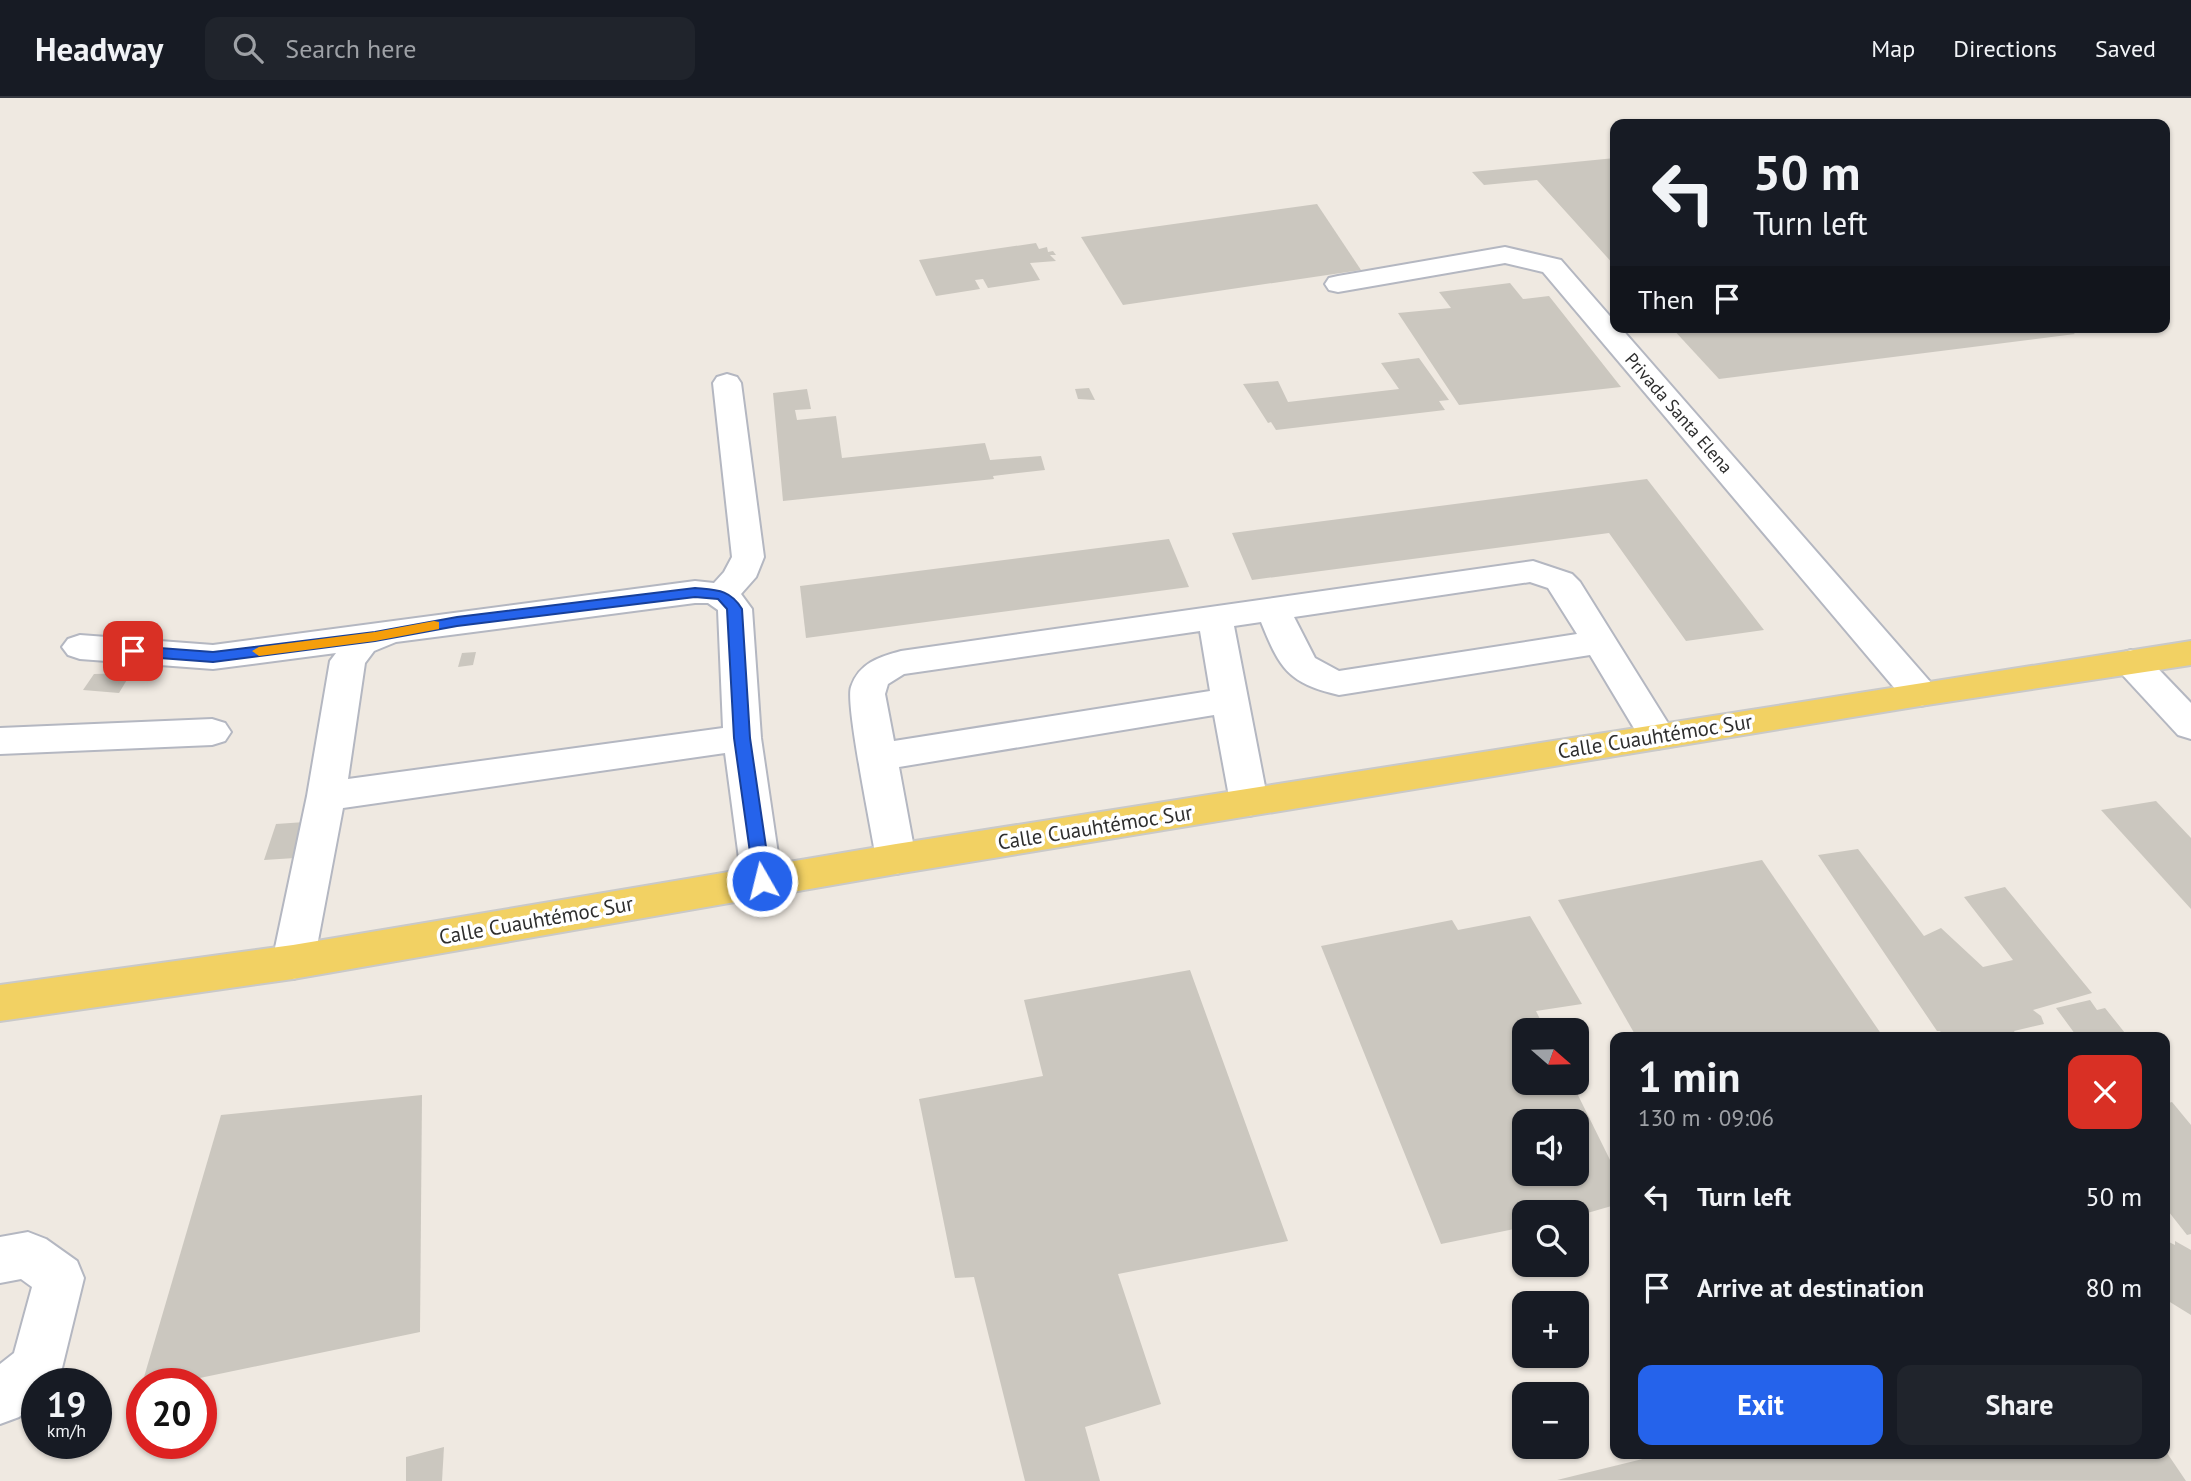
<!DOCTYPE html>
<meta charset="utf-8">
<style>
body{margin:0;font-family:"PT Sans",sans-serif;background:#20242c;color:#f1f3f6;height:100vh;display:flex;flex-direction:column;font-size:26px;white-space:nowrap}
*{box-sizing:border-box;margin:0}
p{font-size:23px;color:#9ea1a6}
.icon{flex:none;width:38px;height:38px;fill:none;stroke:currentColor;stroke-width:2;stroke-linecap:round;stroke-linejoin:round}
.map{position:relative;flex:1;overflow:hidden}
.drawer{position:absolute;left:1610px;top:934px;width:560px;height:427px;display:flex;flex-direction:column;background:#171b24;border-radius:14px;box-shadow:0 2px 5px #0004}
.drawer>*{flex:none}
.top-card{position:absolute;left:1610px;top:21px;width:560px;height:214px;border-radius:14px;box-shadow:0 2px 5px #0004;background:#171b24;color:#f1f3f6;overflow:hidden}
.needle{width:46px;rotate:110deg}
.buttons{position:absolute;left:1512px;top:920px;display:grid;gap:14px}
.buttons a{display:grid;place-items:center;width:77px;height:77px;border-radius:14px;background:#171b24;box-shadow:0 2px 5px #0004;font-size:35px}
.speed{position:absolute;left:21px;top:1270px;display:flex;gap:14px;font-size:35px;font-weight:700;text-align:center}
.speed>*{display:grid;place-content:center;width:91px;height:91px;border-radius:50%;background:#171b24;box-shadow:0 2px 5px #0004;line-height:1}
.speed small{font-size:18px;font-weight:400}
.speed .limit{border:10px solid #d22;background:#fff;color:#111}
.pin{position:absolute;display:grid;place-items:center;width:60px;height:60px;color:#fff;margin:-30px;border-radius:14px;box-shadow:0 4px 10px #0006}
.me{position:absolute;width:77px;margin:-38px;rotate:352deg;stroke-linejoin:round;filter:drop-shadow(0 0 5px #0008)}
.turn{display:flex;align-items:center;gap:24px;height:147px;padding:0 28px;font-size:32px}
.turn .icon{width:91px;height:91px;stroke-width:2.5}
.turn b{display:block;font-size:49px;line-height:60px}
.then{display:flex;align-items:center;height:66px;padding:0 28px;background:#0003;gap:14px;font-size:26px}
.round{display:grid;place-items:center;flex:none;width:74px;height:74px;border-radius:14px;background:#20242c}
.headline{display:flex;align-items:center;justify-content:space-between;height:119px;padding:0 28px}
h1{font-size:42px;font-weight:700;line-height:52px}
.cta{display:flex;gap:14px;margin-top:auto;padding:14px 28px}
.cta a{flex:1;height:80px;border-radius:14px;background:#2563eb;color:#fff;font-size:28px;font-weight:700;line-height:80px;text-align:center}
.cta a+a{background:#20242c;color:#f1f3f6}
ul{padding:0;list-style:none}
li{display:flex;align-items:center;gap:21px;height:91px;padding:0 28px}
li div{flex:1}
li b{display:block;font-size:26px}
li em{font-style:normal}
header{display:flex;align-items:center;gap:42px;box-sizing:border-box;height:98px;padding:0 35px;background:#171b24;border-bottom:2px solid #363941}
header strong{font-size:33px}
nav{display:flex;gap:38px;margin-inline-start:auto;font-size:24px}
.search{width:490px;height:63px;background:#20242c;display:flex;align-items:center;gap:18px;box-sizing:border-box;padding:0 24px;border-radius:14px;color:#9ea1a6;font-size:26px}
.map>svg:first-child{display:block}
</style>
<header>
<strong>Headway</strong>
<div class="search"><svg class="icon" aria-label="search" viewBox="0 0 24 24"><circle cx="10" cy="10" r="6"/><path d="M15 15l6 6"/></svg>Search here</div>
<nav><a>Map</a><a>Directions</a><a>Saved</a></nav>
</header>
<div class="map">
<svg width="2191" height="1383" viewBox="0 0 2191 1383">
<rect width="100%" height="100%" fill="#efe9e1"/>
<g fill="#cbc7bf" fill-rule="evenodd">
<polygon points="1615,60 1615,168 1537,82 1484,87 1472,74"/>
<polygon points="1317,106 1361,172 1123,207 1081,139"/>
<polygon points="1036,145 1039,151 1047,149 1048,154 1053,153 1056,157 1050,157 1056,163 1030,165 1040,182 988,190 983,181 975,182 980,191 936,198 919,162"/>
<polygon points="1510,185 1523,201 1549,198 1621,289 1459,307 1398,215 1451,210 1439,194"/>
<polygon points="1671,229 2065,229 2075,236 1719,281"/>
<polygon points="1419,260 1449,302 1439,303 1445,312 1276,332 1271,324 1268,325 1243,286 1278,283 1288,304 1399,291 1381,265"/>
<polygon points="1089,290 1095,302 1078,301 1075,291"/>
<polygon points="807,291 811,311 795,312 797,322 836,318 842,360 985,345 990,362 1041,358 1045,372 993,378 994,381 783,403 773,295"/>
<polygon points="1647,381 1764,532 1686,543 1609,435 1252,482 1232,435"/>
<polygon points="1169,441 1189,489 806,540 800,488"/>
<polygon points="476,554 473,567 458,569 462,555"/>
<polygon points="131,575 119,595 83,592 94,576"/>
<polygon points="2156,703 2191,740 2191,811 2101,712"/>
<polygon points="305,724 295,760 264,762 276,726"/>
<polygon points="1858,751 1924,838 1941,830 1983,869 2013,862 1964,799 2005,789 2092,895 2033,912 2041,918 2044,926 2014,933 2018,940 1945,940 1940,933 1937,933 1818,757"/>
<polygon points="1762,762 1884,940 1637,940 1558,802"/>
<path d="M 1530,818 L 1582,906 L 1536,913 L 1546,933 L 1524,933 L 1524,985 L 1572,985 L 1615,1072 L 1615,1107 L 1577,1118 L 1577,1115 L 1524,1115 L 1524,1129 L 1441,1146 L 1321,848 L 1452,822 L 1458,832 ZM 1524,1024 L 1577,1024 L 1577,1076 L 1524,1076 Z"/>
<polygon points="1190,872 1288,1143 1118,1176 1161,1306 1085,1329 1100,1383 1025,1383 974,1179 955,1180 919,1001 1043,978 1024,902"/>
<polygon points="2090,902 2097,912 2105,910 2129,940 2078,940 2056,910"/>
<polygon points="422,997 420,1234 171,1286 142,1286 221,1017"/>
<polygon points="2172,1004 2191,1027 2191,1136 2187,1137 2165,1109 2165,1006"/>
<polygon points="2165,1142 2175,1147 2175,1143 2191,1152 2191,1217 2165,1201"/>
<polygon points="444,1349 442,1383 406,1383 406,1359"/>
<polygon points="2165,1352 2186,1383 1557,1382 1663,1356 2165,1356"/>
</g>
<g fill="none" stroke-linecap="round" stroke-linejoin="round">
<defs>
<g id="minor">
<polygon points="1505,149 1561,162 1615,224 1615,229 1620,229 1933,587 1938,596 1933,605 1920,608 1907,605 1543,174 1505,165 1338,194 1329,192 1325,186 1329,180 1338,178"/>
<path d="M 727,276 L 737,279 L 741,285 L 764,459 L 756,479 L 741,496 L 752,511 L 761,640 L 782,783 L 776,794 L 762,798 L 748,794 L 742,783 L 725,655 L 343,710 L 314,864 L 308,876 L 293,881 L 278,876 L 272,864 L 307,698 L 330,563 L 336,555 L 213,571 L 80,561 L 68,557 L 62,549 L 68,541 L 80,537 L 213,547 L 695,483 L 714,485 L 724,474 L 732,459 L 713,285 L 717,279 ZM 695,505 L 708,505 L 718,512 L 723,630 L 348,681 L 365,565 L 374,553 L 396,544 Z"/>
<path d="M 1533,463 L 1572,476 L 1580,484 L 1676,638 L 1670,647 L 1657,651 L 1644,647 L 1590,557 L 1339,597 C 1288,585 1280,571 1261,524 L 1234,528 L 1268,704 L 1263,714 L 1249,718 L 1235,714 L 1230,704 L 1214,617 L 899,669 L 916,761 L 910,772 L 896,776 L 882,772 L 876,761 C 872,734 845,605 851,589 C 859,565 879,559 901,553 ZM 1530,484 L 1548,490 L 1577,536 L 1339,573 L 1315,560 L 1294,519 ZM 1200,533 L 1210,593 L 894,643 L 885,596 L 888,586 L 904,576 Z"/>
<polygon points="2131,552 2144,556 2191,605 2191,641 2178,637 2118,572 2113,564 2118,556"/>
<polygon points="212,621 225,625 231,634 225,643 212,647 0,656 0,630"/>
<polygon points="28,1134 46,1141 77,1163 84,1180 62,1270 55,1286 37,1286 37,1303 19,1319 0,1326 0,1266 14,1255 32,1189 21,1181 0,1185 0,1139"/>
</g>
<polygon id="major" points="2191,543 2191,567 1920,608 896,776 293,881 0,923 0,887 293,847 896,746"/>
</defs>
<use href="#minor" stroke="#b4b7c1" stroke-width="4"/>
<use href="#major" stroke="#c9c9c9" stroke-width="4"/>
<use href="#minor" fill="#fff" fill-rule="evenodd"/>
<use href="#major" fill="#f2d163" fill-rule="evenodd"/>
</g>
<path fill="#2563eb" stroke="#184099" stroke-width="2" d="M 695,490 C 716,492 730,491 742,511 L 750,640 L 771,783 L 768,788 L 756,788 L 754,783 L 734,640 L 727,511 L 718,501 L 695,499 L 457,528 L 375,543 L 213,564 L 133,558 L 126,553 L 133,548 L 213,554 L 375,534 L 457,519 Z"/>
<polygon fill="#f59e0b" points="434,523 439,524 439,531 375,543 259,558 252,553 259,549 375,534"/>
<g text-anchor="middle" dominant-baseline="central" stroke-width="7" stroke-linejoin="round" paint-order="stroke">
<g font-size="18" fill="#2e2e2e" stroke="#fff">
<text transform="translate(1679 315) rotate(49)">Privada Santa Elena</text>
</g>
<g font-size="21" fill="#2e2e2e" stroke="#fff">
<text transform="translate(1655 638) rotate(-9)">Calle Cuauhtémoc Sur</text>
<text transform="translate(1095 729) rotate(-9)">Calle Cuauhtémoc Sur</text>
<text transform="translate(536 822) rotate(-10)">Calle Cuauhtémoc Sur</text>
</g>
</g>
</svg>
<div class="buttons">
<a><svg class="needle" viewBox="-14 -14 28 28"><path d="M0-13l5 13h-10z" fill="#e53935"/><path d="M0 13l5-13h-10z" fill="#9ea1a6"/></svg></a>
<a><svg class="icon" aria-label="sound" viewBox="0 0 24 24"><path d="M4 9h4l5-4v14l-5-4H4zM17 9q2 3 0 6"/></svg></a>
<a><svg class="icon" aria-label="search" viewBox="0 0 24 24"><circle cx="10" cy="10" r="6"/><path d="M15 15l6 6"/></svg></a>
<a>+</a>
<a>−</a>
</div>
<div class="speed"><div>19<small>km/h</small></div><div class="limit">20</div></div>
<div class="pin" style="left:133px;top:553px;background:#d93025"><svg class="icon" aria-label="arrive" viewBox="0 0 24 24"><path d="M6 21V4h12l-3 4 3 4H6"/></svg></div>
<svg class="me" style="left:762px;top:783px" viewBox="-20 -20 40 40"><circle r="17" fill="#2563eb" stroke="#fff" stroke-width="3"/><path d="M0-11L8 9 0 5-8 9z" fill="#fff"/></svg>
<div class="top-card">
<div class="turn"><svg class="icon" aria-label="left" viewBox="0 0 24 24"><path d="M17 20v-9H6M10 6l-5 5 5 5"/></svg><div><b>50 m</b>Turn left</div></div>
<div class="then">Then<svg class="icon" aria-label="arrive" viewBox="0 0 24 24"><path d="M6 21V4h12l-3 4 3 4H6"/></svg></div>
</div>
<section class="drawer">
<div class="headline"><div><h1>1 min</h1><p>130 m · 09:06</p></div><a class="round" style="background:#d93025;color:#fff"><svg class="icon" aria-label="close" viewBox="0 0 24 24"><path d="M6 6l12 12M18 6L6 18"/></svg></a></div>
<ul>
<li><svg class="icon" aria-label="left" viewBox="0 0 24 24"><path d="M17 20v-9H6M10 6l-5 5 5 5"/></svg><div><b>Turn left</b></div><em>50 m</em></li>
<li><svg class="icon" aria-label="arrive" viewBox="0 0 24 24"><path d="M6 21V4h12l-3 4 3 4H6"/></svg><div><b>Arrive at destination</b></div><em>80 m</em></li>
</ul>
<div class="cta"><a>Exit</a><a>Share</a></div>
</section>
</div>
